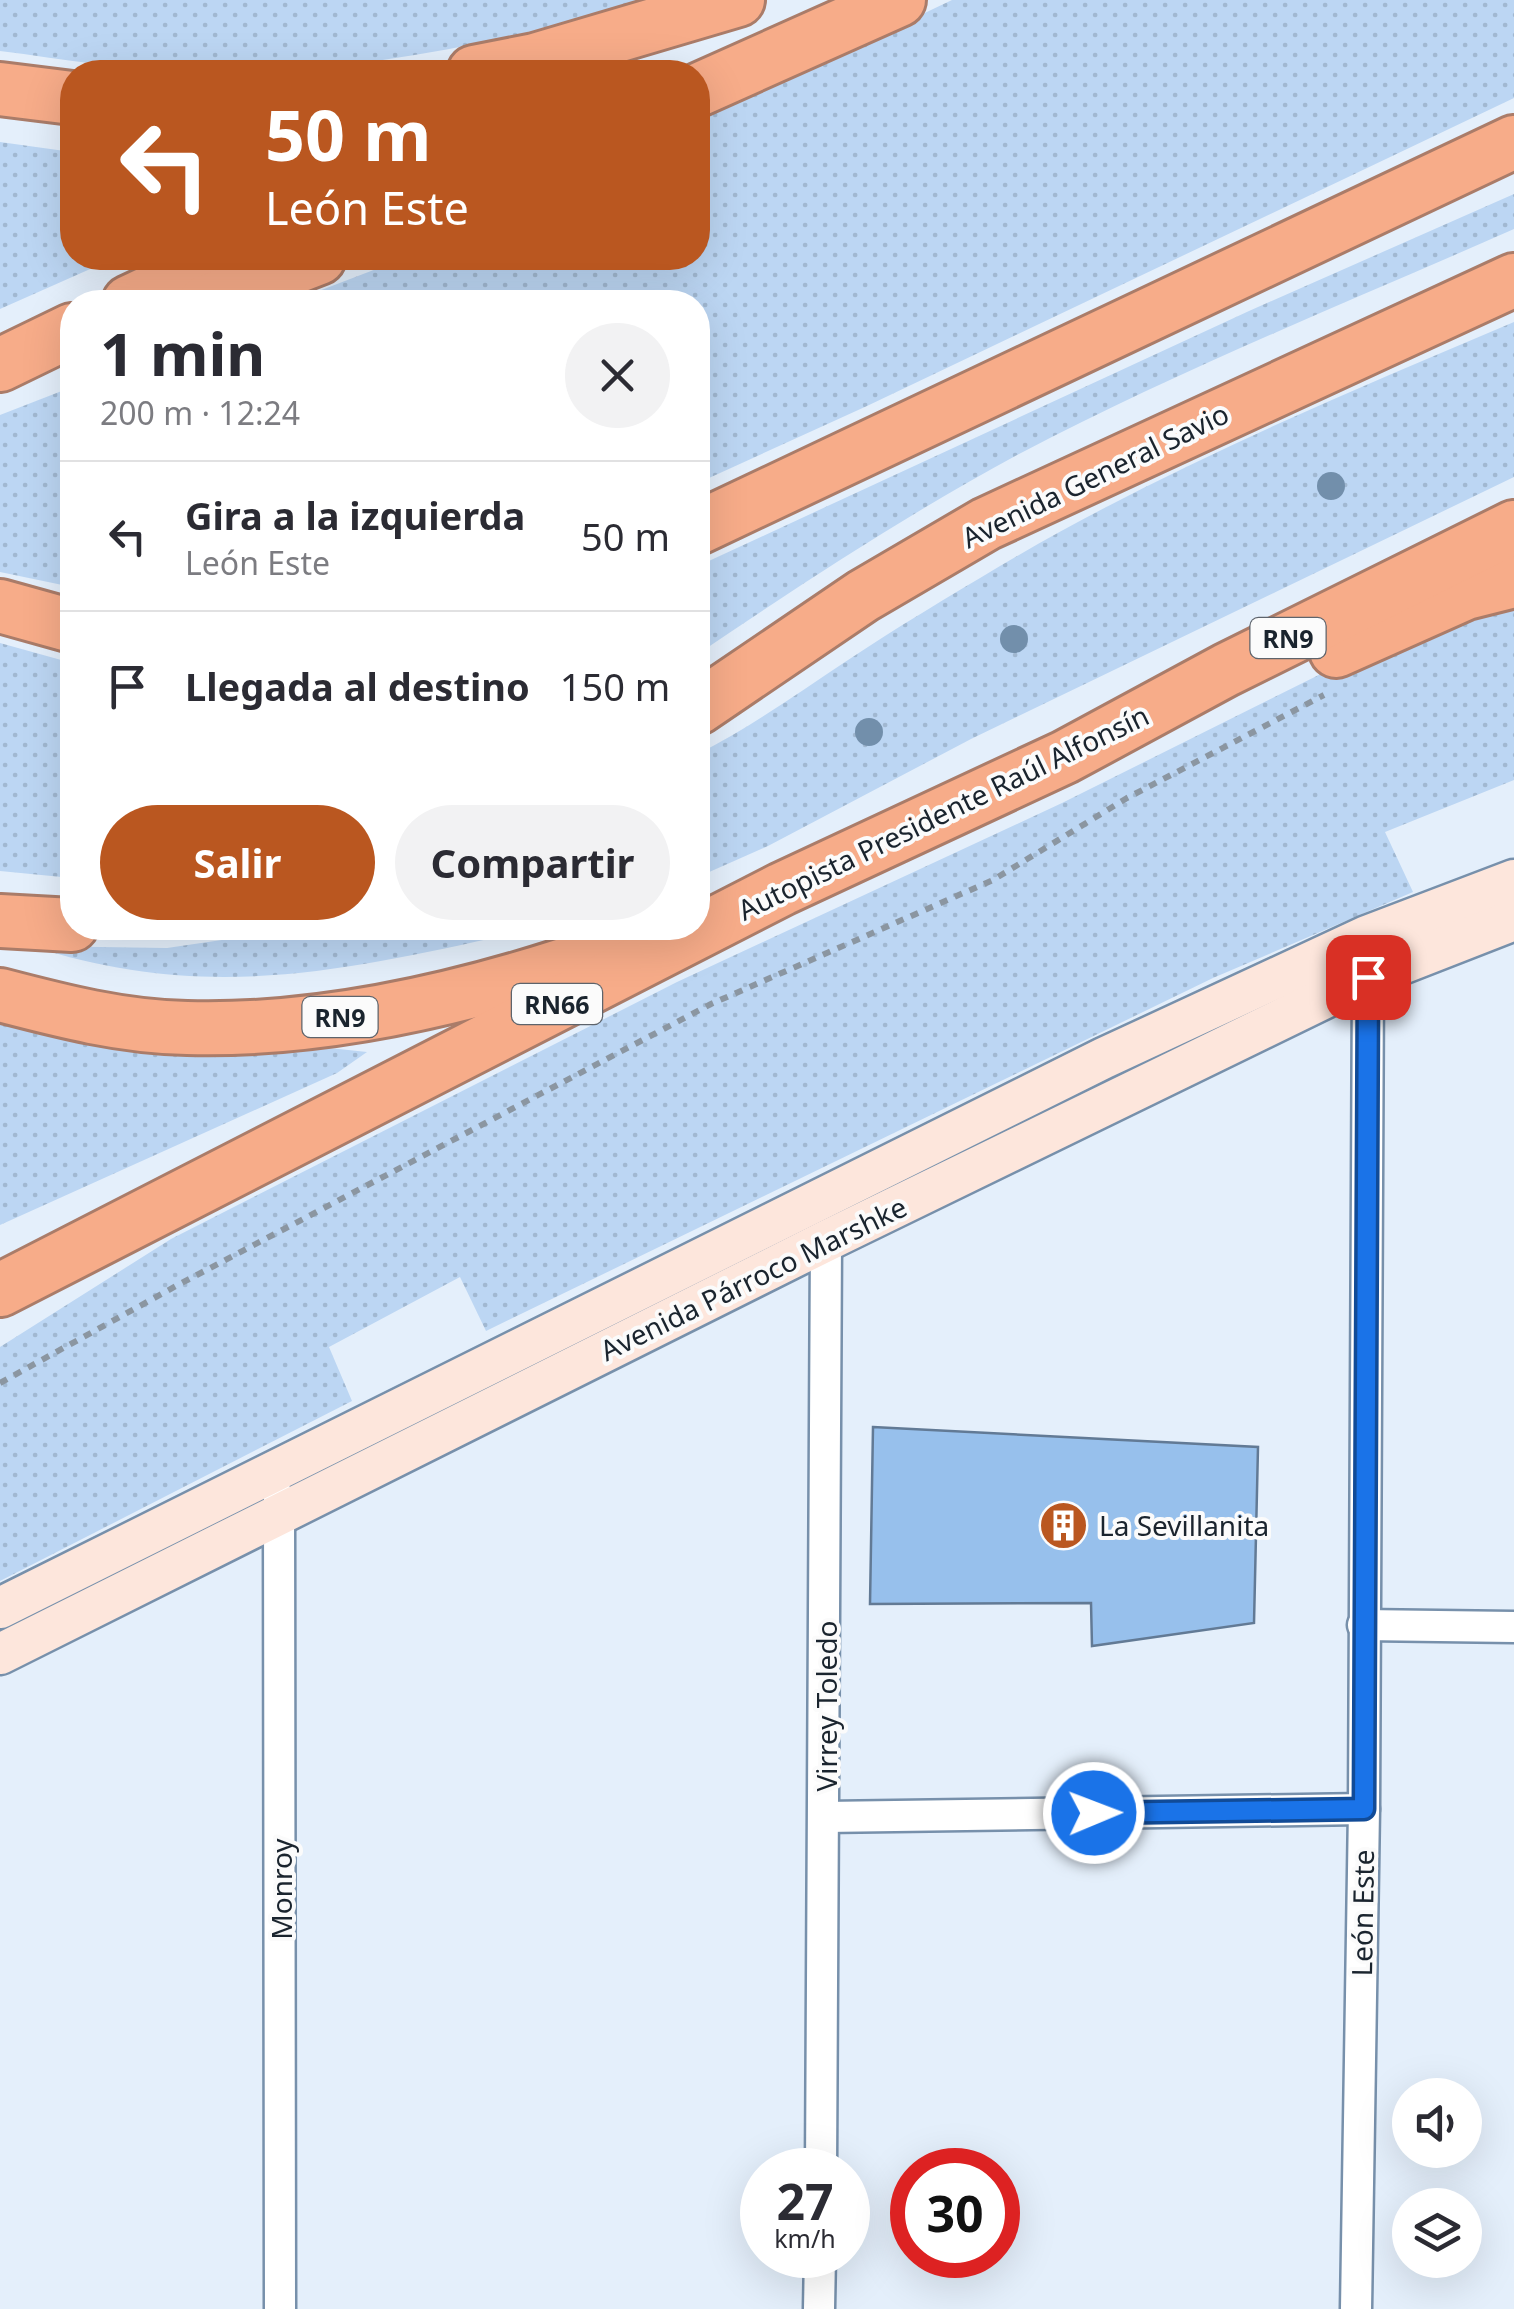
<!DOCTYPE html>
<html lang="es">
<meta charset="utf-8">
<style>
body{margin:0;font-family:"Noto Sans",sans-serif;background:#f2f2f3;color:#2b2b33;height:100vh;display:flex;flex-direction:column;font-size:38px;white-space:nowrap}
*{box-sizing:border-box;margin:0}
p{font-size:32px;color:#7c7c81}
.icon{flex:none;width:55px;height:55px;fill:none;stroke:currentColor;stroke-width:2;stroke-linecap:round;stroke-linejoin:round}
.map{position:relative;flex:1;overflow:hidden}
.panel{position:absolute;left:60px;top:290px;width:650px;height:650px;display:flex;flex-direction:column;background:#fff;border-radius:40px;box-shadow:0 10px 40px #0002}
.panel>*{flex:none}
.banner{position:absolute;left:60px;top:60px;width:650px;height:210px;border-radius:40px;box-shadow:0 10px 40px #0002;background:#ba5720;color:#fff;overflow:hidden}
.tools{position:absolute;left:1392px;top:2078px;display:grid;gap:20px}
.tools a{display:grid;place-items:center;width:90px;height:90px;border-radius:50%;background:#fff;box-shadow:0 10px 40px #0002;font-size:50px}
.speed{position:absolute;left:740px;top:2148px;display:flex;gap:20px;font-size:50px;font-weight:700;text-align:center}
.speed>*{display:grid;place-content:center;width:130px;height:130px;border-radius:50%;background:#fff;box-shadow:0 10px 40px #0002;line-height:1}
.speed small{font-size:25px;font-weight:400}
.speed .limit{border:15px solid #d22;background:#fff;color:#111}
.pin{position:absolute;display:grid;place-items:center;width:85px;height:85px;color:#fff;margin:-42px;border-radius:20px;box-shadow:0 5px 15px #0006}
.me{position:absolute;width:110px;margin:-55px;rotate:89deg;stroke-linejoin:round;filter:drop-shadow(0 0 8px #0008)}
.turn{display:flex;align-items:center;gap:35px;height:210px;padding:0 40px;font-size:45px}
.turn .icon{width:130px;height:130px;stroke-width:2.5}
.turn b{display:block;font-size:70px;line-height:85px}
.round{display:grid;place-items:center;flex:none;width:105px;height:105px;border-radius:52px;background:#f2f2f3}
.overview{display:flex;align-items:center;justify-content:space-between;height:170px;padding:0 40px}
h1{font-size:60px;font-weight:700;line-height:75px}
.button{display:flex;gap:20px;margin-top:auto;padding:20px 40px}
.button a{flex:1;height:115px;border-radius:60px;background:#ba5720;color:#fff;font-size:40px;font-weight:700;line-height:115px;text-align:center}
.button a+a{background:#f2f2f3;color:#2b2b33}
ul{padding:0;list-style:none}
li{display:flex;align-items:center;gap:30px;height:150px;padding:0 40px;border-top:2px solid #e1e1e2}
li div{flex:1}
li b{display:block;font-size:38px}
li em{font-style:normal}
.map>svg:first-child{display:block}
</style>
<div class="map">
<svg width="1514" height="2309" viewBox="0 0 1514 2309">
<defs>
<pattern id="grass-dots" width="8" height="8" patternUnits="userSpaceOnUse" patternTransform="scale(2.5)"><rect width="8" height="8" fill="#bcd6f3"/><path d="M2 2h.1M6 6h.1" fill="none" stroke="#a1b8d1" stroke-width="1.8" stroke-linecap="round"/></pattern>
</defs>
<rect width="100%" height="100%" fill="#e4effb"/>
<g fill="url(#grass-dots)">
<path d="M 0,0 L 664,0 C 509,39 351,77 190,72 C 126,70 63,59 0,51 Z"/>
<polygon points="952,0 1514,0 1514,98 867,406 698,483 698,302 290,302 405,258 698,258 698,121"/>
<polygon points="0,142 72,152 72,258 115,258 0,309"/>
<path d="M 1514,194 L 1514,229 C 1349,302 1181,369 1021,453 C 909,513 803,583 698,654 L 698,566 L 1249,311 Z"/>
<path d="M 1514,322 L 1514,477 L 971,739 L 768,846 L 698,877 L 698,754 C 749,728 797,694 845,662 C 896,628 948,597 1000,566 C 1164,469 1339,396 1514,322 Z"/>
<polygon points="72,387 72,587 0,572 0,415"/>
<polygon points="1514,597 1514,780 1385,832 1413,892 1213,978 486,1331 460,1277 329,1347 352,1401 0,1581 0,1347 171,1239 677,982 1062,803 1391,639"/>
<polygon points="0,643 72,663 72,878 0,871"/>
<path d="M 305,928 L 539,928 C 359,967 215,1006 32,946 L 167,948 Z"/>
<polygon points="0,1013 367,1052 337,1073 0,1225"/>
</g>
<polygon fill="#97c0ec" stroke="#627a95" stroke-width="2.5" points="873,1427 1258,1447 1254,1623 1092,1646 1091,1603 870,1604"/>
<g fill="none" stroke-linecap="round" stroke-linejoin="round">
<defs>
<g id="minor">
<polyline points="279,1497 280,2309"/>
<polyline points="1363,1625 1514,1627"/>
<polyline points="825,1817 1364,1809"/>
<polyline points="821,2170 826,1241"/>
<polyline points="819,2309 820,2255"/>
<polyline points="1356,2309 1364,1809 1368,977"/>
</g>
<g id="secondary">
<polyline points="0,1608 1104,1058 1367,936 1514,880"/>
<polyline points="0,1654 826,1241 1368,977 1514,920"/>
</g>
<g id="motorway">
<polyline points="474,72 535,60 738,0"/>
<polyline points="0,89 72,98"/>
<polyline points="698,90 899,0"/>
<polyline points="129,302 223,258"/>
<polyline points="205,302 319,258"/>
<polyline points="0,365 72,330"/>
<polyline points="698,528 1514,142"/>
<polyline points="0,606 72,626"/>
<polyline points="1336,651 1466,593 1514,581"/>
<polyline points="698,708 863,596 986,524 1514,280"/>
<polyline points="0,921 72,925"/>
<path d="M 0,995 C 61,1011 123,1027 187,1028 C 327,1032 479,995 611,949"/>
<polyline points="0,1290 782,889 1065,757 1226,670 1514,527"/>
</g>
</defs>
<use href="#minor" stroke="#7790ab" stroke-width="35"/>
<use href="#secondary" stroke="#7790ab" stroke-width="45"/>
<use href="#motorway" stroke="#aa7c69" stroke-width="58"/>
<polyline stroke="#8b96a1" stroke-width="6" stroke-dasharray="8 8" stroke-linecap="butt" points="0,1383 176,1286 711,1004 993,880 1127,798 1324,695"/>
<use href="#minor" stroke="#fff" stroke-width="30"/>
<use href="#secondary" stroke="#fde6dc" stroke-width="40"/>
<use href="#motorway" stroke="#f7ac89" stroke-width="52"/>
</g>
<g fill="#728fab">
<circle cx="1331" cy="486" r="14"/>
<circle cx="1014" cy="639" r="14"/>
<circle cx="869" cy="732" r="14"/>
</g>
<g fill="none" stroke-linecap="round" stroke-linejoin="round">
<defs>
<polyline id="route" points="1094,1813 1364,1809 1368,977"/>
</defs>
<use href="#route" stroke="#114b97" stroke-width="25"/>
<use href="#route" stroke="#1a73e8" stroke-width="18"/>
</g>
<defs>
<symbol id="building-disc" viewBox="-11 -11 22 22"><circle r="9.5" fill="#ba5720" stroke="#fbfbfb"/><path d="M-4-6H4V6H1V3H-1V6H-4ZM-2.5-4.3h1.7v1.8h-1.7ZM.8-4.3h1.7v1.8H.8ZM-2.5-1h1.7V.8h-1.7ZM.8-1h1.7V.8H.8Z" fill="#fff"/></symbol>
</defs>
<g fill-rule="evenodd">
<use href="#building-disc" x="1036" y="1498" width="55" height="55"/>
</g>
<g text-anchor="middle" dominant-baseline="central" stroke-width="8" stroke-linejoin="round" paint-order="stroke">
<g fill="#fbfbfb" stroke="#5e646c" stroke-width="2.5">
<rect x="1250.5" y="618" width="75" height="40" rx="8"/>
<rect x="512" y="984" width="90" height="40" rx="8"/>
<rect x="302.5" y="997" width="75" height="40" rx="8"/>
</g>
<g font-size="25" font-weight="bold" fill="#1a242e">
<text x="1288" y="638">RN9</text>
<text x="557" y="1004">RN66</text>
<text x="340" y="1017">RN9</text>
</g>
<g font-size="28" fill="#1a242e" stroke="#fbfbfb">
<text transform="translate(1095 475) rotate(-26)">Avenida General Savio</text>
<text transform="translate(943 812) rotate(-26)">Autopista Presidente Raúl Alfonsín</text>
<text transform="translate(753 1278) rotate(-26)">Avenida Párroco Marshke</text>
<text transform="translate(826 1706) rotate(-90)">Virrey Toledo</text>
<text transform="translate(281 1889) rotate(-90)">Monroy</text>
<text transform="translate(1362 1913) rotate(-89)">León Este</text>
</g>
<g font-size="28" fill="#1a242e" stroke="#fbfbfb" text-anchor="start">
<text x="1099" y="1525">La Sevillanita</text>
</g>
</g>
</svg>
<div class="tools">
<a><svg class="icon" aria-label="sound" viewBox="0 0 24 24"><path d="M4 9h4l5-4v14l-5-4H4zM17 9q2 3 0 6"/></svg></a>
<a><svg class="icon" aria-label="layers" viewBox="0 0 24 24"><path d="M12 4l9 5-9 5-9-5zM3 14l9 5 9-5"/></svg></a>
</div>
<div class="speed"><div>27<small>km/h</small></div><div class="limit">30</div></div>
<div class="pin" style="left:1368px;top:977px;background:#d93025"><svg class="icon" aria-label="arrive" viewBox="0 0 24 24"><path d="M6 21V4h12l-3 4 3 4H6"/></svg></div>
<svg class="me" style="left:1094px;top:1813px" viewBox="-20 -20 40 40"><circle r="17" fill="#1a73e8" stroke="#fff" stroke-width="3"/><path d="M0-11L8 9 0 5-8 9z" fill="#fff"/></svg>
<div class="banner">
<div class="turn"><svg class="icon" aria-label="left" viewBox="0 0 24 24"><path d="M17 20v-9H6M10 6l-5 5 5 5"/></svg><div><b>50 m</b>León Este</div></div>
</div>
<section class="panel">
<div class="overview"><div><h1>1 min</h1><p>200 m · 12:24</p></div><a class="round"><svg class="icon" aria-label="close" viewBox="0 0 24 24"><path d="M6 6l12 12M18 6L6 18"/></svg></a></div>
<ul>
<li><svg class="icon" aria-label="left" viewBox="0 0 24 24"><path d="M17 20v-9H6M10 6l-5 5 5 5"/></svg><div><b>Gira a la izquierda</b><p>León Este</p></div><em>50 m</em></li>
<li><svg class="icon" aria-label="arrive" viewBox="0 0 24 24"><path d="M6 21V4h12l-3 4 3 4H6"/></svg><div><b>Llegada al destino</b></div><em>150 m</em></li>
</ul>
<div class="button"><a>Salir</a><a>Compartir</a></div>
</section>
</div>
